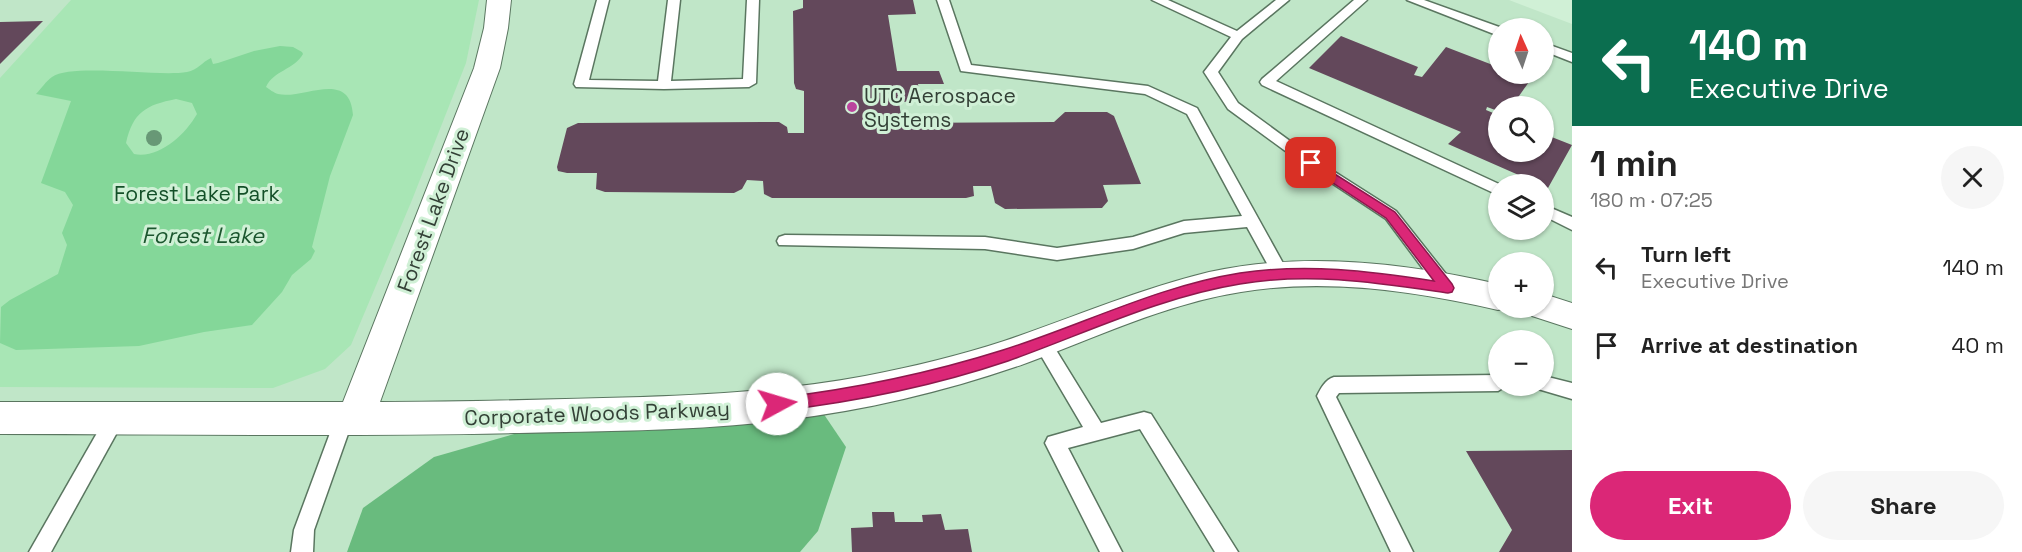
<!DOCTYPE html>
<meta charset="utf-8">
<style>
body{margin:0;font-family:"Space Grotesk",sans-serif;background:#f6f6f6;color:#222;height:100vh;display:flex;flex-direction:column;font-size:22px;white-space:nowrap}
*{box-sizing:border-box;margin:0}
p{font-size:20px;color:#767676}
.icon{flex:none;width:33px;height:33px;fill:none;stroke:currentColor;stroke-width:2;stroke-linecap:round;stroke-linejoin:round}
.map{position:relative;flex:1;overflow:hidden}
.panel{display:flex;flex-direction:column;background:#fff;width:450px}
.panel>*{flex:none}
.top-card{background:#0b6e4f;color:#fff;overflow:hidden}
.needle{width:39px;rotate:357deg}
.fabs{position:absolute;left:1488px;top:18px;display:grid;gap:12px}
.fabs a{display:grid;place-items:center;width:66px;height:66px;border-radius:50%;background:#fff;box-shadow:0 2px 4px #0004;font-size:30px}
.pin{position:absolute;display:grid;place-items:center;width:51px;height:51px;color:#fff;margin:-26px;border-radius:12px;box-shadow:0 3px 9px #0006}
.me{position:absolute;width:66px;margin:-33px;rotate:84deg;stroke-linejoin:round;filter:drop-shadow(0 0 4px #0008)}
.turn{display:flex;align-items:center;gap:21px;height:126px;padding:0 18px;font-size:27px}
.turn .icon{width:78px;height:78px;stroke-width:2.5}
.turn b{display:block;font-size:42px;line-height:51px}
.round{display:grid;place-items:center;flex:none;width:63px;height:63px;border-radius:32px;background:#f6f6f6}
.summary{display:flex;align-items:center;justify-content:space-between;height:102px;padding:0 18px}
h1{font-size:36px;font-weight:600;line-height:45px}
.button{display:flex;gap:12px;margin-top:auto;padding:12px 18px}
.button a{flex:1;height:69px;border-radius:36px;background:#db2777;color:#fff;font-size:24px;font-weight:600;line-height:69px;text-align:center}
.button a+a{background:#f6f6f6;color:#222}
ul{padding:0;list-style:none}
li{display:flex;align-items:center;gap:18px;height:78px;padding:0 18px}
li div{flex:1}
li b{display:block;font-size:22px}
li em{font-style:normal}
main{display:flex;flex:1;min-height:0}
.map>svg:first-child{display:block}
</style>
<main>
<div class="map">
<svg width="1572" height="552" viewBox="0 0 1572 552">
<rect width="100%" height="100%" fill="#d0f0d6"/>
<path fill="#c0e6c8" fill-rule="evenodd" d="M 0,0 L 1509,0 L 1572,24 L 1572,552 L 0,552 ZM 1498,28 L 1544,28 L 1544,74 L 1498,74 ZM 1498,106 L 1544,106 L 1544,152 L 1498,152 ZM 1498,184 L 1544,184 L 1544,230 L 1498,230 ZM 1498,262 L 1544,262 L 1544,308 L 1498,308 ZM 1498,340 L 1544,340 L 1544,386 L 1498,386 Z"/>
<polygon fill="#a8e6b5" points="71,0 479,0 466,63 412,200 351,345 325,369 273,388 0,387 0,78"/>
<polygon fill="#69bb7e" points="821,410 846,447 818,531 800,552 347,552 363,508 434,457 525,431"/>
<path fill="#84d799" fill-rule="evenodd" d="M 280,46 L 293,47 L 302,52 L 303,54 C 294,70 274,70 266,87 C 269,89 274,93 278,94 C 303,100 350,68 353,115 L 330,176 L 312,247 L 315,251 L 311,259 L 292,275 L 282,292 L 252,325 L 204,332 L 139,346 L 16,350 L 0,343 L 1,307 L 10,300 L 58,274 L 67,245 L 62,233 L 73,205 L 65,192 L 41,183 L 71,101 L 36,94 C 41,89 46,81 52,77 C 72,63 158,77 187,72 C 198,70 202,62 211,58 L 213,64 L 218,63 L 254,51 ZM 176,99 L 192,103 L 197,114 C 185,135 159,159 134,154 L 126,143 C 133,112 146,105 176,99 Z"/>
<g fill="#63485b">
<polygon points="803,0 913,0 916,14 888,15 897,71 939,71 944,84 918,84 921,101 899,102 902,123 1054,122 1065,112 1107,112 1114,116 1141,184 1103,185 1108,201 1102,208 1005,209 995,203 991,186 973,186 974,196 966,198 772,198 764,194 763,181 747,180 742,189 734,193 605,192 596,189 597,173 567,173 558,171 557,167 567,128 578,123 779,122 787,127 788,133 804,133 804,91 796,89 794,83 793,11 803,8"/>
<polygon points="43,21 0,64 0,22"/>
<polygon points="1341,36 1418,67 1414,75 1422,77 1446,47 1498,67 1498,74 1516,74 1531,79 1512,106 1498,106 1498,111 1487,107 1486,110 1498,115 1498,152 1544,152 1544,134 1572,145 1548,188 1448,144 1461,132 1309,68"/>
<polygon points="1572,450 1572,552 1499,552 1512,530 1466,451"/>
<polygon points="872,512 894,512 895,522 923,522 922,515 941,514 945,530 968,529 972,552 852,552 851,528 873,527"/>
</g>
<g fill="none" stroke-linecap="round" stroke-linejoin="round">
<defs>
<g id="lane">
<polygon points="597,0 609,0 589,80 658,81 668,0 680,0 671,81 743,79 747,0 759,0 756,83 749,87 664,89 576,87 574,84"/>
<polygon points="937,0 949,0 971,65 1148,86 1197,108 1289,274 1287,278 1281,280 1275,278 1247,227 1184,233 1133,249 1057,260 985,249 779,245 777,241 779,237 785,235 985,237 1057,248 1133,237 1184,221 1242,216 1187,114 1145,94 961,71"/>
<polygon points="1152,0 1168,0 1237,31 1276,0 1289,0 1242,39 1218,72 1238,103 1316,160 1396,211 1453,283 1455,288 1453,293 1447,294 1441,293 1386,219 1306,166 1228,109 1204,72 1231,37"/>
<polygon points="1354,0 1367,0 1276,81 1499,184 1498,195 1262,85 1260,82 1262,79"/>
<polygon points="1407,0 1424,0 1502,28 1498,28 1498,35 1494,34"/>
<polygon points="1544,43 1572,53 1572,62 1544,51"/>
<polygon points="1544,205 1572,217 1572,230 1544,216"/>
<polygon points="1042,335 1048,337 1101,423 1144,412 1151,414 1238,552 1215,552 1140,429 1068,448 1122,552 1100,552 1045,443 1048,437 1083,427 1033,342 1036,337"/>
<path d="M 1498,375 L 1498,386 L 1506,386 L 1498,391 L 1339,393 L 1336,397 L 1413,552 L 1391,552 L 1317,396 C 1321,388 1325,380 1334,377 Z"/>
<polygon points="1544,376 1572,383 1572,399 1538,389 1536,386 1544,386"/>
<polygon points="345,409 352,411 354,417 314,530 313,552 291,552 294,530 336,417 338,411"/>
<polygon points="116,410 123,412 125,418 51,552 29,552 109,412"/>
</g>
<g id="street">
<path d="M 487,0 L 511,0 L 508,28 L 500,68 L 380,402 C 455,402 529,400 603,398 C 691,396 778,392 865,376 C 912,367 958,356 1004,341 C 1072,318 1139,289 1209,272 C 1305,251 1405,263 1498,284 L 1498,308 L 1506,308 L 1498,310 C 1414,291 1327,278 1241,292 C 1165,304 1095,338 1024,364 C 947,391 867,410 786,420 C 698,431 608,431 519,433 C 346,437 173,434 0,434 L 0,402 L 343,402 L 474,68 L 484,28 Z"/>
<polygon points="1544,294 1572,303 1572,329 1532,316 1527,308 1544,308"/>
</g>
</defs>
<use href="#lane" stroke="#5a7660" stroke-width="3"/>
<use href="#street" stroke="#5a7660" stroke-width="2"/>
<use href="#lane" fill="#fff" fill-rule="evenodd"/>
<use href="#street" fill="#fff" fill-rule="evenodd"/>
</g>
<circle fill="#689876" cx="154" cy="138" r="8"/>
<path fill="#db2777" stroke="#8e194d" stroke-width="1.5" d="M 1311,159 L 1395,212 L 1452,284 L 1454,288 L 1452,292 L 1448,293 C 1378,283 1311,272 1240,284 C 1160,297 1084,334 1008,361 C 934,386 854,402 777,411 L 772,409 L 770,404 L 772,399 L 777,398 C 853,389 930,373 1003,350 C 1082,325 1158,286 1240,273 C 1307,263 1369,271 1434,281 L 1386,218 L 1307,166 L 1305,163 Z"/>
<circle fill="#ba459d" stroke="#d0f0d6" stroke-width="2" cx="852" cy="107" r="6"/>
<g text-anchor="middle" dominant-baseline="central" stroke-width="6" stroke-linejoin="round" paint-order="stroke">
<g font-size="21" fill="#334036" stroke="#d0f0d6" text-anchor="start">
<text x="864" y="95">UTC Aerospace<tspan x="864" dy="24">Systems</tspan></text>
</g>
<g font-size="21" fill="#135028" stroke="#d0f0d6">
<text x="197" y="193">Forest Lake Park</text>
</g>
<g font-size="21" fill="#334036" stroke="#d0f0d6">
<text transform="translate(433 210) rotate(-70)">Forest Lake Drive</text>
<text transform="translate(597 413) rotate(-2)">Corporate Woods Parkway</text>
</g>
<g font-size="22" font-style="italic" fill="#1b562e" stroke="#d0f0d6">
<text x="203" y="235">Forest Lake</text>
</g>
</g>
</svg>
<div class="fabs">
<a><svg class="needle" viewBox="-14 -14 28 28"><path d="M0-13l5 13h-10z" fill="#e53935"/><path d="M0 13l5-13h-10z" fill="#767676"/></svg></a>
<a><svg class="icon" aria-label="search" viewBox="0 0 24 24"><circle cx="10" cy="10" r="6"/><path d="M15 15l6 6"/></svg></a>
<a><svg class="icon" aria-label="layers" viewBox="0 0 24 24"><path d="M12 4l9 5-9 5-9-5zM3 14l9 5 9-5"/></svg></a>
<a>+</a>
<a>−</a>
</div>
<div class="pin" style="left:1311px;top:163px;background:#d93025"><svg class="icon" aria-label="arrive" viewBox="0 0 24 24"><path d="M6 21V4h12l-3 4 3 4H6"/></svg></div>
<svg class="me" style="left:777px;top:404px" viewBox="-20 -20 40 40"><circle r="19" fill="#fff"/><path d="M0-13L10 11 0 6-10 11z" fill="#db2777"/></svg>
</div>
<section class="panel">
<div class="top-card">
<div class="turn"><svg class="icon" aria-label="left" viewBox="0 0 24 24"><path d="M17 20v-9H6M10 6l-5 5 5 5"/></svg><div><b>140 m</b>Executive Drive</div></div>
</div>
<div class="summary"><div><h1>1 min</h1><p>180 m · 07:25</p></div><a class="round"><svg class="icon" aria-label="close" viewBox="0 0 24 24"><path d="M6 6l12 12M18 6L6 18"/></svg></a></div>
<ul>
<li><svg class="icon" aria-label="left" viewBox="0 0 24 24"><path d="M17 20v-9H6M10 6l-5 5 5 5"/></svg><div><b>Turn left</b><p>Executive Drive</p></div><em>140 m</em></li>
<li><svg class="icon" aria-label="arrive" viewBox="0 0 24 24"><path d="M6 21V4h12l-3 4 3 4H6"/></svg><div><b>Arrive at destination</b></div><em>40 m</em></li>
</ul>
<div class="button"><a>Exit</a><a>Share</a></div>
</section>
</main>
